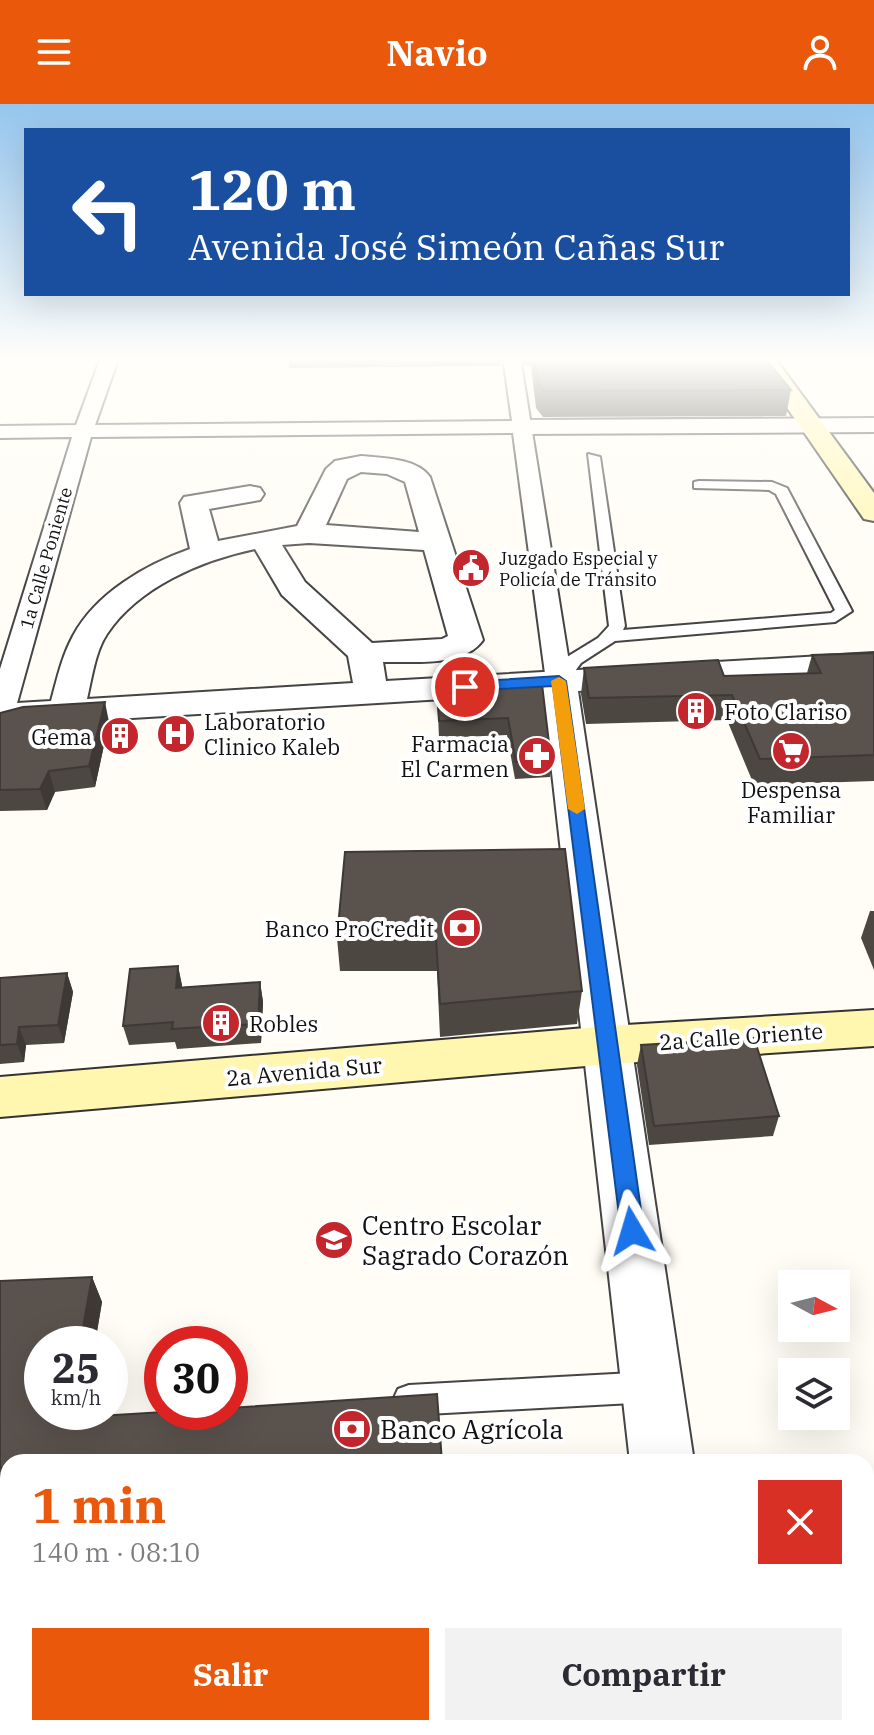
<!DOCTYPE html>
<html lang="es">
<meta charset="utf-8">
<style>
body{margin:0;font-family:"IBM Plex Serif",serif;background:#f2f2f3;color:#2b2b33;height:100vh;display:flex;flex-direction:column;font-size:30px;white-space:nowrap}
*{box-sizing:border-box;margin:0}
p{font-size:26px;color:#7c7c81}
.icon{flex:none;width:44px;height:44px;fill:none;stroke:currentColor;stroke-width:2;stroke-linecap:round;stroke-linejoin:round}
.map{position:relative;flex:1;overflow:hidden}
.drawer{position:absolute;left:0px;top:1350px;width:874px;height:282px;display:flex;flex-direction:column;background:#fff;border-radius:24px 24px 0 0;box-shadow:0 8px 32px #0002}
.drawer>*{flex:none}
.banner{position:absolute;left:24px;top:24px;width:826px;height:168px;border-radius:0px;box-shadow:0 8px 32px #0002;background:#1a4fa0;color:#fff;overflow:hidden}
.needle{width:52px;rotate:97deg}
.fabs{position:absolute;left:778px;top:1166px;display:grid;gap:16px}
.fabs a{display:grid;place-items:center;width:72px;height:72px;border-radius:0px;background:#fff;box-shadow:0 8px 32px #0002;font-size:40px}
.speed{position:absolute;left:24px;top:1222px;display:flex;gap:16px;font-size:40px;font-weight:700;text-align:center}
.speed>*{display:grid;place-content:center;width:104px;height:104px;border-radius:50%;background:#fff;box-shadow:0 8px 32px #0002;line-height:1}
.speed small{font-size:20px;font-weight:400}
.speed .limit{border:12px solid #d22;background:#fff;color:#111}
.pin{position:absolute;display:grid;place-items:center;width:68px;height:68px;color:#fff;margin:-34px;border:4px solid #fff;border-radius:50%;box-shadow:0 2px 8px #0007}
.me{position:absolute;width:88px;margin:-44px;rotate:353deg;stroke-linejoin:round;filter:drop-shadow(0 0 6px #0008)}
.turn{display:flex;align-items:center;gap:28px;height:168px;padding:0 32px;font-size:36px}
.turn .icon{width:104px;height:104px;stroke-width:2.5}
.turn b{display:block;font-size:56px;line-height:68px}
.round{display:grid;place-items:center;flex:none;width:84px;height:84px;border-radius:0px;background:#f2f2f3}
.overview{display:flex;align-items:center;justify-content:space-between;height:136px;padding:0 32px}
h1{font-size:48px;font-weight:700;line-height:60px;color:#ea580c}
.action{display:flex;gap:16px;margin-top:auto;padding:16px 32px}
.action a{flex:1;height:92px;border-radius:0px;background:#ea580c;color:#fff;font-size:32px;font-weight:700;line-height:92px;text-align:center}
.action a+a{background:#f2f2f3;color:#2b2b33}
header{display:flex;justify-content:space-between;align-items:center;height:104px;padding:0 32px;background:#ea580c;color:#fff;font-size:36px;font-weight:700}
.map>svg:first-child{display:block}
</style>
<header><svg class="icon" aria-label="menu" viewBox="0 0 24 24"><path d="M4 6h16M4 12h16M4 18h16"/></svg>Navio<svg class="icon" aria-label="person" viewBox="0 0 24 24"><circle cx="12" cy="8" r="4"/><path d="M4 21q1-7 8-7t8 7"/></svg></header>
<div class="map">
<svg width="874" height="1631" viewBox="0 0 874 1631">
<rect width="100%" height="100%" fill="#fffdf5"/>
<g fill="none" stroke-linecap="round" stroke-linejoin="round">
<defs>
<g id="service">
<polygon points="588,350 600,353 625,522 623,526 831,509 835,506 776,390 769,386 694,384 694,378 699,377 772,378 787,384 852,507 835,518 615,537 581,559 565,581 553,581 550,577 567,553 598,534 609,522"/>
<polygon points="651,1268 662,1272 667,1283 662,1294 651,1298 409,1311 398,1307 393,1296 398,1285 409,1281"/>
</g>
<polygon id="pedestrian" points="101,253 119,253 95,321 512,317 503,253 520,253 572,577 569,583 549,583 546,577 513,329 91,333 14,610 10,616 0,618 0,565 72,333 0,334 0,322 76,321"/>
<g id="minor">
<polygon points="874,314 874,328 522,330 513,328 510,323 513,318 522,316"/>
<path d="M 361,352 C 382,354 417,354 430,373 L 483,536 C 463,564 412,557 383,558 L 386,577 L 874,549 L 874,569 L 578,587 L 694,1358 L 630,1358 L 543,589 L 0,622 L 0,600 L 51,597 C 57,575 62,552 73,532 C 96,489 145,461 190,445 L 180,399 L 184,393 L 250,382 L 260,384 L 264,390 L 260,396 L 209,405 L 218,437 L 297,422 L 326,365 L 335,357 ZM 361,368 L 387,370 L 405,378 L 419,428 L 326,421 L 347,375 ZM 309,439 L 424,446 L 448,532 L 442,535 L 372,539 L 305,478 L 282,441 ZM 255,445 L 282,491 L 348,552 L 353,579 L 87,595 C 92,574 95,548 107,530 C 138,483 202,456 255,445 Z"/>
<polygon points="658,1624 734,1624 735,1631 659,1631"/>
</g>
<g id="secondary">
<polygon points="752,253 774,253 874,389 874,417 864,415"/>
<polygon points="874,906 874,942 609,960 0,1013 0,973 609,922"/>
</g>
</defs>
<use href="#service" stroke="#444" stroke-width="4"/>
<use href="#pedestrian" stroke="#444" stroke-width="4"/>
<use href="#minor" stroke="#444" stroke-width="4"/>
<use href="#secondary" stroke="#333" stroke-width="4"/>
<use href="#service" fill="#fff" fill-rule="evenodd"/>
<use href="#pedestrian" fill="#fff" fill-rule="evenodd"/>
<use href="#minor" fill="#fff" fill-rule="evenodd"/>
<use href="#secondary" fill="#fff6b0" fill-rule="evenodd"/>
</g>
<g fill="#4d4742">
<polygon points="288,253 502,253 501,262 289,264"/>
<polygon points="521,253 764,253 791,286 786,312 543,313 536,304 531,262 524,262"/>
<polygon points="874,549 874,677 754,681 727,616 586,620 581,590 584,564 724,572 807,569 812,551"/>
<polygon points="542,580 551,656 550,673 515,675 507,631 439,634 437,587"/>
<polygon points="0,609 109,618 95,683 55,688 47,706 0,707"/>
<polygon points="345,748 582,887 577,920 440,933 437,867 340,867 337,834"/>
<polygon points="870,807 874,807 874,866 861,834"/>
<polygon points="178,862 182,883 260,878 263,898 261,939 177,945 175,938 129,941 123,922"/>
<polygon points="67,869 73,888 64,939 26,941 24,958 0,960 0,874"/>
<polygon points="641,941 779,1012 773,1032 649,1041 637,961"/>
<polygon points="92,1173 102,1198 82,1313 8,1358 8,1386 0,1386 0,1177"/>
</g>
<g fill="#3f3936">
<polygon points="105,598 109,618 95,683 89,662"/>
<polygon points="49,667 55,688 47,706 40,685"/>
<polygon points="178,862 182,881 181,903 176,884"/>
<polygon points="67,869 73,888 64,939 58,921"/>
<polygon points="260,878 263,898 261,939 258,920"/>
<polygon points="19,923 26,941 24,958 17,940"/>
<polygon points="92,1173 102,1198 95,1240 80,1240"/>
<polygon points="67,1308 83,1308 77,1337 66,1314"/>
<polygon points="179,1624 191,1624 190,1631 178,1631"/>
</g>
<g fill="#5a524d" stroke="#3f3936" stroke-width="2">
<polygon points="534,253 764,253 791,286 544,287 538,278"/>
<polygon points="874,549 874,651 760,655 732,591 589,594 584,564 718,556 724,572 821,569 812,551"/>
<polygon points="542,580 551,656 516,658 508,614 439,617 437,587"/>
<polygon points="105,598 89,662 49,667 40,685 0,686 0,609 23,603"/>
<polygon points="565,745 582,887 440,900 436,834 337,834 345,748"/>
<polygon points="178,862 176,884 260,878 258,920 172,925 173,918 123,922 130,865"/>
<polygon points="67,869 58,921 19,923 17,940 0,941 0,874"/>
<polygon points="754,934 779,1012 654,1022 641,941"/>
<polygon points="92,1173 80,1240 42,1240 42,1308 67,1308 66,1314 164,1308 230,1308 230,1304 437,1290 442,1358 8,1358 8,1364 0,1364 0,1177"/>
<polygon points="30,1624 179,1624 178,1631 28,1631"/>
</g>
<linearGradient id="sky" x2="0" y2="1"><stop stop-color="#95c6ee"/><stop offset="0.53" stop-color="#fffefa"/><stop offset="1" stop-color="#fffefa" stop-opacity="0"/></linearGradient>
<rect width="874" height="481" fill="url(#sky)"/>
<polygon fill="#1a73e8" stroke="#114b97" stroke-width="2" points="559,572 566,577 644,1127 640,1134 632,1137 624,1134 621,1127 553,582 465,587 458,583 465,578"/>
<polygon fill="#f59e0b" points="559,573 566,577 585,705 577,710 568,705 551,577"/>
<defs>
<symbol id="civic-disc" viewBox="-11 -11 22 22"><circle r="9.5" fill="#c4262e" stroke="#fff"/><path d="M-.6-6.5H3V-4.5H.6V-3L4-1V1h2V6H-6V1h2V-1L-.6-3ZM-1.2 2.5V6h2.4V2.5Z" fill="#fff"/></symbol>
<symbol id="building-disc" viewBox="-11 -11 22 22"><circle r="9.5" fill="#c4262e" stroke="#fff"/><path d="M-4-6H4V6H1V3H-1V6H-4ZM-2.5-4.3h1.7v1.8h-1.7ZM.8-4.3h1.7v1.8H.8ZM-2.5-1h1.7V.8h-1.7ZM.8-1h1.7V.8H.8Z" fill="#fff"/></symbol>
<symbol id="hospital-disc" viewBox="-11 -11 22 22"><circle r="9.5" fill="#c4262e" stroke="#fff"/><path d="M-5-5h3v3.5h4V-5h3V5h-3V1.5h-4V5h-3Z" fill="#fff"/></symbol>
<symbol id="supermarket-disc" viewBox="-11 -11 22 22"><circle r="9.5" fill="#c4262e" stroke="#fff"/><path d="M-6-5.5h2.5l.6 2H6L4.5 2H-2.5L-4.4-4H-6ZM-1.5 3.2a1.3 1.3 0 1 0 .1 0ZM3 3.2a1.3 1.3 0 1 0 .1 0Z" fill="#fff"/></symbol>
<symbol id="pharmacy-disc" viewBox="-11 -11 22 22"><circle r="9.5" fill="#c4262e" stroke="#fff"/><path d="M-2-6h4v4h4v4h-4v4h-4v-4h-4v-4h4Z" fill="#fff"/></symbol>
<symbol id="bank-disc" viewBox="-11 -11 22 22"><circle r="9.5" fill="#c4262e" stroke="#fff"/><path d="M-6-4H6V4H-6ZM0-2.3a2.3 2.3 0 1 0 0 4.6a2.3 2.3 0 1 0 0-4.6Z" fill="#fff"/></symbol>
<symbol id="school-disc" viewBox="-11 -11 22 22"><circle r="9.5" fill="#c4262e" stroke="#fff"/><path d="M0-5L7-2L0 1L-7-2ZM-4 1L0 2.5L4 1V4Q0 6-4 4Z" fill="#fff"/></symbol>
</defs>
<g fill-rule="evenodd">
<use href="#civic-disc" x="449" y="442" width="44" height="44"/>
<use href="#building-disc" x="674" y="585" width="44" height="44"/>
<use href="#hospital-disc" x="154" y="608" width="44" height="44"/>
<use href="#building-disc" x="98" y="610" width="44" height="44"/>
<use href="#supermarket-disc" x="769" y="625" width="44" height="44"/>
<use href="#pharmacy-disc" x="515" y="630" width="44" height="44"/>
<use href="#bank-disc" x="440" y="802" width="44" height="44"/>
<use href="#building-disc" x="199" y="897" width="44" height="44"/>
<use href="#school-disc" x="312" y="1114" width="44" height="44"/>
<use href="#bank-disc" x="330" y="1303" width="44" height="44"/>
</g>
<g text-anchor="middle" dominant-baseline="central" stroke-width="8" stroke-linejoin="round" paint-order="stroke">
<g font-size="18" fill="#111" stroke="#fff">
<text transform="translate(46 454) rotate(-74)">1a Calle Poniente</text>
</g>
<g font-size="18" fill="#111" stroke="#fff" text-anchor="start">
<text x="499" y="454">Juzgado Especial y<tspan x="499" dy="21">Policía de Tránsito</tspan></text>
</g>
<g font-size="22" fill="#111" stroke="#fff" text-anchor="start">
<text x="724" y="607">Foto Clariso</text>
<text x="204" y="617">Laboratorio<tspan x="204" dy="25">Clinico Kaleb</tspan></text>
<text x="92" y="632" text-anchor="end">Gema</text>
<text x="509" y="639" text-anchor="end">Farmacia<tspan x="509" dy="25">El Carmen</tspan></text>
<text x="791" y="685" text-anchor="middle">Despensa<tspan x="791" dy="25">Familiar</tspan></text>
<text x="434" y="824" text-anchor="end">Banco ProCredit</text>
<text x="249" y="919">Robles</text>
</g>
<g font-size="22" fill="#111" stroke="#fff">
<text transform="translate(741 932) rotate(-4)">2a Calle Oriente</text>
<text transform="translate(304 967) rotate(-5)">2a Avenida Sur</text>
</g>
<g font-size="26" fill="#111" stroke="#fff" text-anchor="start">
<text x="362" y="1121">Centro Escolar<tspan x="362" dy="30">Sagrado Corazón</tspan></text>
<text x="380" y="1325">Banco Agrícola</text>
</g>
</g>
</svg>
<div class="fabs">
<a><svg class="needle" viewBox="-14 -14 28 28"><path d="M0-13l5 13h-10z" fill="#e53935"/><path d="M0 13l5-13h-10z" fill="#7c7c81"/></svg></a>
<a><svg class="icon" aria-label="layers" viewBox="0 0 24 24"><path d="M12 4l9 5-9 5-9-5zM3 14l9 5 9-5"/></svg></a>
</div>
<div class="speed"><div>25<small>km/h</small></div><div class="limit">30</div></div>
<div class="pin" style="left:465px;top:583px;background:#d93025"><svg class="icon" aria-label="arrive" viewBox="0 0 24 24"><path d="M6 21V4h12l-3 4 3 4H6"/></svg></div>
<svg class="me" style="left:632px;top:1127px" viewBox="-20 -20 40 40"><path d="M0-17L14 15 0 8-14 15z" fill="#1a73e8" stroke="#fff" stroke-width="4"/></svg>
<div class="banner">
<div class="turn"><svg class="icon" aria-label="left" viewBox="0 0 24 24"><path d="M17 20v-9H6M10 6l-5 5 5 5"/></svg><div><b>120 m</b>Avenida José Simeón Cañas Sur</div></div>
</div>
<section class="drawer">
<div class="overview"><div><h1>1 min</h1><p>140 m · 08:10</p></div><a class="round" style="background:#d93025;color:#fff"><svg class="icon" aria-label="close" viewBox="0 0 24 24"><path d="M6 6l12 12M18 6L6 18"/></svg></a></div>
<div class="action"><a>Salir</a><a>Compartir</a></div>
</section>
</div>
